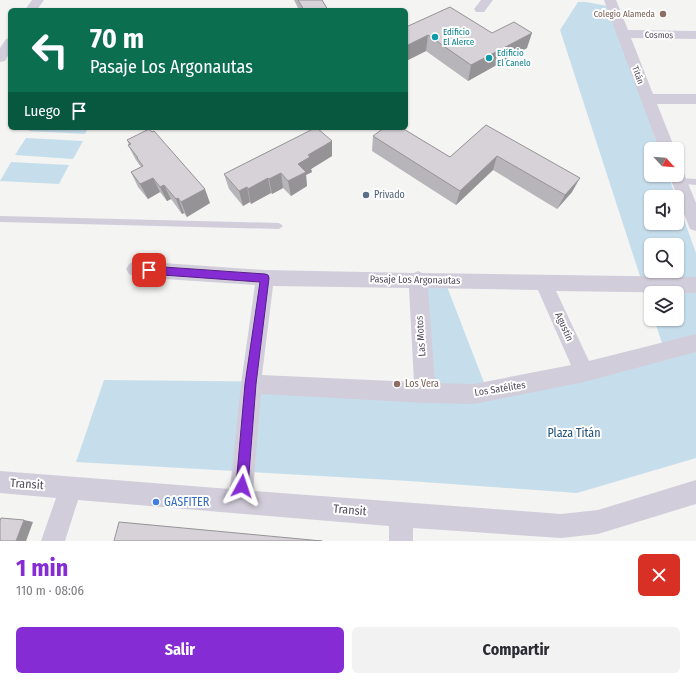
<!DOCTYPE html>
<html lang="es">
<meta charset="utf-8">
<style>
body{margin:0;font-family:"Fira Sans Condensed",sans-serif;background:#f2f2f3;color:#2b2b33;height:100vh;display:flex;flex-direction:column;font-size:15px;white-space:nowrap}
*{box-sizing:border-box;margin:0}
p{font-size:13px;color:#7c7c81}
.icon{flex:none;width:22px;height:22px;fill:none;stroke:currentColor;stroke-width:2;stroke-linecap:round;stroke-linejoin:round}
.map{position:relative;height:541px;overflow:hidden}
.details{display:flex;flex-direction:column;background:#fff;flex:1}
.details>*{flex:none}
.hud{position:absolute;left:8px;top:8px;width:400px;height:122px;border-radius:6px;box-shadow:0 1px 3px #0004;background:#0b6e4f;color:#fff;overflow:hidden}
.needle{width:26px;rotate:116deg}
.buttons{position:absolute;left:644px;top:142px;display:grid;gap:8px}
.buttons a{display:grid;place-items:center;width:40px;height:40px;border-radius:6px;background:#fff;box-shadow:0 1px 3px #0004;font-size:20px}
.pin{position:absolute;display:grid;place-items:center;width:34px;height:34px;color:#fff;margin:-17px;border-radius:8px;box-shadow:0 2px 6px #0006}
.me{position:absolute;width:44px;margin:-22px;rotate:5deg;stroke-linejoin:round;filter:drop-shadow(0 0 3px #0008)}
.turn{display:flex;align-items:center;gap:14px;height:84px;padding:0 16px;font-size:18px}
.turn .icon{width:52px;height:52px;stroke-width:2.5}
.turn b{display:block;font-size:28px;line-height:34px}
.then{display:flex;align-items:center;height:38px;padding:0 16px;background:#0003;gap:8px;font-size:15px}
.round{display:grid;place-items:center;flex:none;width:42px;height:42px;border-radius:6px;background:#f2f2f3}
.overview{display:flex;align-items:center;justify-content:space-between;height:68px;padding:0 16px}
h1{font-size:24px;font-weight:700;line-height:30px;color:#862cd4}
.action{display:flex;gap:8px;margin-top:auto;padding:8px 16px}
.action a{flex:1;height:46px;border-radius:6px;background:#862cd4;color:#fff;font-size:16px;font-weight:700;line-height:46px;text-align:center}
.action a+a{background:#f2f2f3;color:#2b2b33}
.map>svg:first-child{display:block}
</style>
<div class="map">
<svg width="696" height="541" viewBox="0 0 696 541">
<rect width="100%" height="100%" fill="#f4f4f2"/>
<g fill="#c6deec" fill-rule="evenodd">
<path d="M 578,2 L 586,2 L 608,6 L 659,149 L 651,149 L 651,175 L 668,175 L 676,197 L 651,197 L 651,223 L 677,223 L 677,200 L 696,253 L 696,458 L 577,493 L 409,481 L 76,462 L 104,380 L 417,383 L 410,284 L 446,284 L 485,385 L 667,358 L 654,319 L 677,319 L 677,293 L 651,293 L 651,310 L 560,30 ZM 651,245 L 677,245 L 677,271 L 651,271 Z"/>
<polygon points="31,128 88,128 85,134 29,131"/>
<polygon points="26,138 83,141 73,159 15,155"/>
<polygon points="11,162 69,165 59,184 0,181"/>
</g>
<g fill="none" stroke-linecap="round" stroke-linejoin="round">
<g fill="#d2cdda" fill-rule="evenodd">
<polygon points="679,178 696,179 696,185 676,183 675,181"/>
<polygon points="0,216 279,223 283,226 279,229 0,222"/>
</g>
<g fill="#d2cdda" fill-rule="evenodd">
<polygon points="32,0 44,0 37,10 25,10"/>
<polygon points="481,0 493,0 484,12 476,12 474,9"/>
<polygon points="604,0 616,0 628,30 696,31 696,39 631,38 653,94 696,94 696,104 657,104 675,149 659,149"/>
<polygon points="10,38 10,52 5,61 0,62 0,48 6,39"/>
<polygon points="677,169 683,171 696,203 696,231 690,229 688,224 669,175 677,175"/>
<path d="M 135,261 L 265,270 L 414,273 L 418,271 L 422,273 L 696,277 L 696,293 L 556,291 L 589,361 L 696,334 L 696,352 L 584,382 L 474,404 L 425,403 L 261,394 L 253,491 L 561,514 L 598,510 L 696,480 L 696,504 L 598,534 L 561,538 L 413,528 L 413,541 L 389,541 L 389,526 L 78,500 L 65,541 L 41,541 L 56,498 L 0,493 L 0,471 L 230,489 L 241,384 L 255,285 L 135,277 L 129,274 L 126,269 L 129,264 ZM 273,286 L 409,288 L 414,382 L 262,375 ZM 428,288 L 538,290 L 571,365 L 474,384 L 435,383 Z"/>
</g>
</g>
<g fill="#b8b5ba">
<polygon points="294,0 322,0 328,10 299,10"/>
<polygon points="406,27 492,33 527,48 468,81 426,51 406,61"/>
<polygon points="486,125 572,192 557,209 493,170 456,205 372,151 373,136 450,157"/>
<polygon points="127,140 210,203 187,217 184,213 182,214 171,199 167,201 160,192 148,199 138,187 131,172 141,167 136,160 128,145 129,145"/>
<polygon points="332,156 311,169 312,172 306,175 307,186 291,196 283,188 272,194 271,193 251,204 250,202 243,206 229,189 224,174"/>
</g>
<g fill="#969397">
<polygon points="532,33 527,48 468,81 471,65"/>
<polygon points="428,35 426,51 406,61 406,46"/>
<polygon points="332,141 332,156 311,169 312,172 306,175 307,186 291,196 288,181 298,164 308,155"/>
<polygon points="497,156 493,170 456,205 460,191"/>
<polygon points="281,173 283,188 272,194 269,179"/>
<polygon points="153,178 160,192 148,199 140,184"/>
<polygon points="268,178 271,193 251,204 248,189"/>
<polygon points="580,178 572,192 557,209 565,195"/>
<polygon points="164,185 171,199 167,201 160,187"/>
<polygon points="247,187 250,202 243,206 239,191"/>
<polygon points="205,189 210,203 187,217 181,202"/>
<polygon points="178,198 184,213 182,214 176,199"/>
<polygon points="24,520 33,522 26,541 16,541"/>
</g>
<g fill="#d6d2d8" stroke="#969397">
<polygon points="298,0 322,0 328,10 304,10"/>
<polygon points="450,7 492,33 514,22 532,33 471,65 428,35 406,46 406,27"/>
<polygon points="486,125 580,178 565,195 497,156 460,191 373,136 384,128 402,128 450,157"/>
<polygon points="315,128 317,128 332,141 308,155 310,157 298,164 306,172 288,181 281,173 269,179 268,178 248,189 247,187 239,191 224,174"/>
<polygon points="149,129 152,132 154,131 205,189 181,202 178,198 176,199 164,185 160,187 153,178 140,184 131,172 143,166 137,158 138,158 128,145 131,144 127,140"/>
<polygon points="1,518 24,520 16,541 0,541 0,521"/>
<polygon points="119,522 322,541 114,541"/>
</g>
<polygon fill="#862cd4" stroke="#571d8a" points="149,266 265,274 268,275 269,278 256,384 248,486 246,490 242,492 238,490 236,486 245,384 260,282 149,274 146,273 145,270 146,268"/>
<g fill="#8d6e63" stroke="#fff" stroke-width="1.5">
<circle cx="663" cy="14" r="4"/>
<circle cx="397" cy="384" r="4"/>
</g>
<g fill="#0f9aa8" stroke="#fff" stroke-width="1.5">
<circle cx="435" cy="37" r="4"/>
<circle cx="489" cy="58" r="4"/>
</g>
<circle fill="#5c6f8a" stroke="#fff" stroke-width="1.5" cx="366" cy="195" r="4"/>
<circle fill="#3f7fe0" stroke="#fff" stroke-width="1.5" cx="156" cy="502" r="4"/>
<g text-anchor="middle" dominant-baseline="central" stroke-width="4" stroke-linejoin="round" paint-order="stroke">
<g font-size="9" fill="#785e54" stroke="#fff" text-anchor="end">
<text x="655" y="14">Colegio Alameda</text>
</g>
<g font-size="9" fill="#0d838f" stroke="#fff" text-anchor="start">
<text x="443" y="32">Edificio<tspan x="443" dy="10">El Alerce</tspan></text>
<text x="497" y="53">Edificio<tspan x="497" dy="10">El Canelo</tspan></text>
</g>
<g font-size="9" fill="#534b5d" stroke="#fff">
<text transform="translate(659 35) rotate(1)">Cosmos</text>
<text transform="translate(638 75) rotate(69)">Titán</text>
</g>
<g font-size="10" fill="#4e5e75" stroke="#fff" text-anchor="start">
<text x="374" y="195">Privado</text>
</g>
<g font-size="10" fill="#534b5d" stroke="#fff">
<text transform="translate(415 280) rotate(1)">Pasaje Los Argonautas</text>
<text transform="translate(564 327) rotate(66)">Agustín</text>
<text transform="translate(421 336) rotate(-94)">Las Motos</text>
<text transform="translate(500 389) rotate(-9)">Los Satélites</text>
</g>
<g font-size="10" fill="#785e54" stroke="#fff" text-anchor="start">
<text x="405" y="384">Los Vera</text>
</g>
<g font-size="12" fill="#215079" stroke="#fff">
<text x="574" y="433">Plaza Titán</text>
</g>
<g font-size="12" fill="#534b5d" stroke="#fff">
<text transform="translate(27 484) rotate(4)">Transit</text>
<text transform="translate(350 510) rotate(5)">Transit</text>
</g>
<g font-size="12" fill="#366cbe" stroke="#fff" text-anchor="start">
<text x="164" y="502">GASFITER</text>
</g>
</g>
</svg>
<div class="buttons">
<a><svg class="needle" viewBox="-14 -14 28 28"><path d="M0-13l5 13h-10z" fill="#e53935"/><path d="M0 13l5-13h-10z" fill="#7c7c81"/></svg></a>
<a><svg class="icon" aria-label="sound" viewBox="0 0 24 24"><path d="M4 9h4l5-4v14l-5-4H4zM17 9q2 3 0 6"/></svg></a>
<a><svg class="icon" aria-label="search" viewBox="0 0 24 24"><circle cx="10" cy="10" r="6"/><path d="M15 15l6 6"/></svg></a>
<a><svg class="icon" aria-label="layers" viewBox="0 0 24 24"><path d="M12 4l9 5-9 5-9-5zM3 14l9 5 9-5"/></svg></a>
</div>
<div class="pin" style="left:149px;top:270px;background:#d93025"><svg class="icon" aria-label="arrive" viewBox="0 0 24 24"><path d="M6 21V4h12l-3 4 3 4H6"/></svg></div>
<svg class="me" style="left:242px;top:486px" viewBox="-20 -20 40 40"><path d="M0-17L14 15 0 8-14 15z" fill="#862cd4" stroke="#fff" stroke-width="4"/></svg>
<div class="hud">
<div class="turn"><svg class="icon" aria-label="left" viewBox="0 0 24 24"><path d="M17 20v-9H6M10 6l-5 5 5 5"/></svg><div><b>70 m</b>Pasaje Los Argonautas</div></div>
<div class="then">Luego<svg class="icon" aria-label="arrive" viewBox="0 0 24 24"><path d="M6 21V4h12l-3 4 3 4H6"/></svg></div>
</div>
</div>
<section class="details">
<div class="overview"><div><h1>1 min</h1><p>110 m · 08:06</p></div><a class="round" style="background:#d93025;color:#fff"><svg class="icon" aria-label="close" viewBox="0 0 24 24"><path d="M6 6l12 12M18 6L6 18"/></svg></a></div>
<div class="action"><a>Salir</a><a>Compartir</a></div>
</section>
